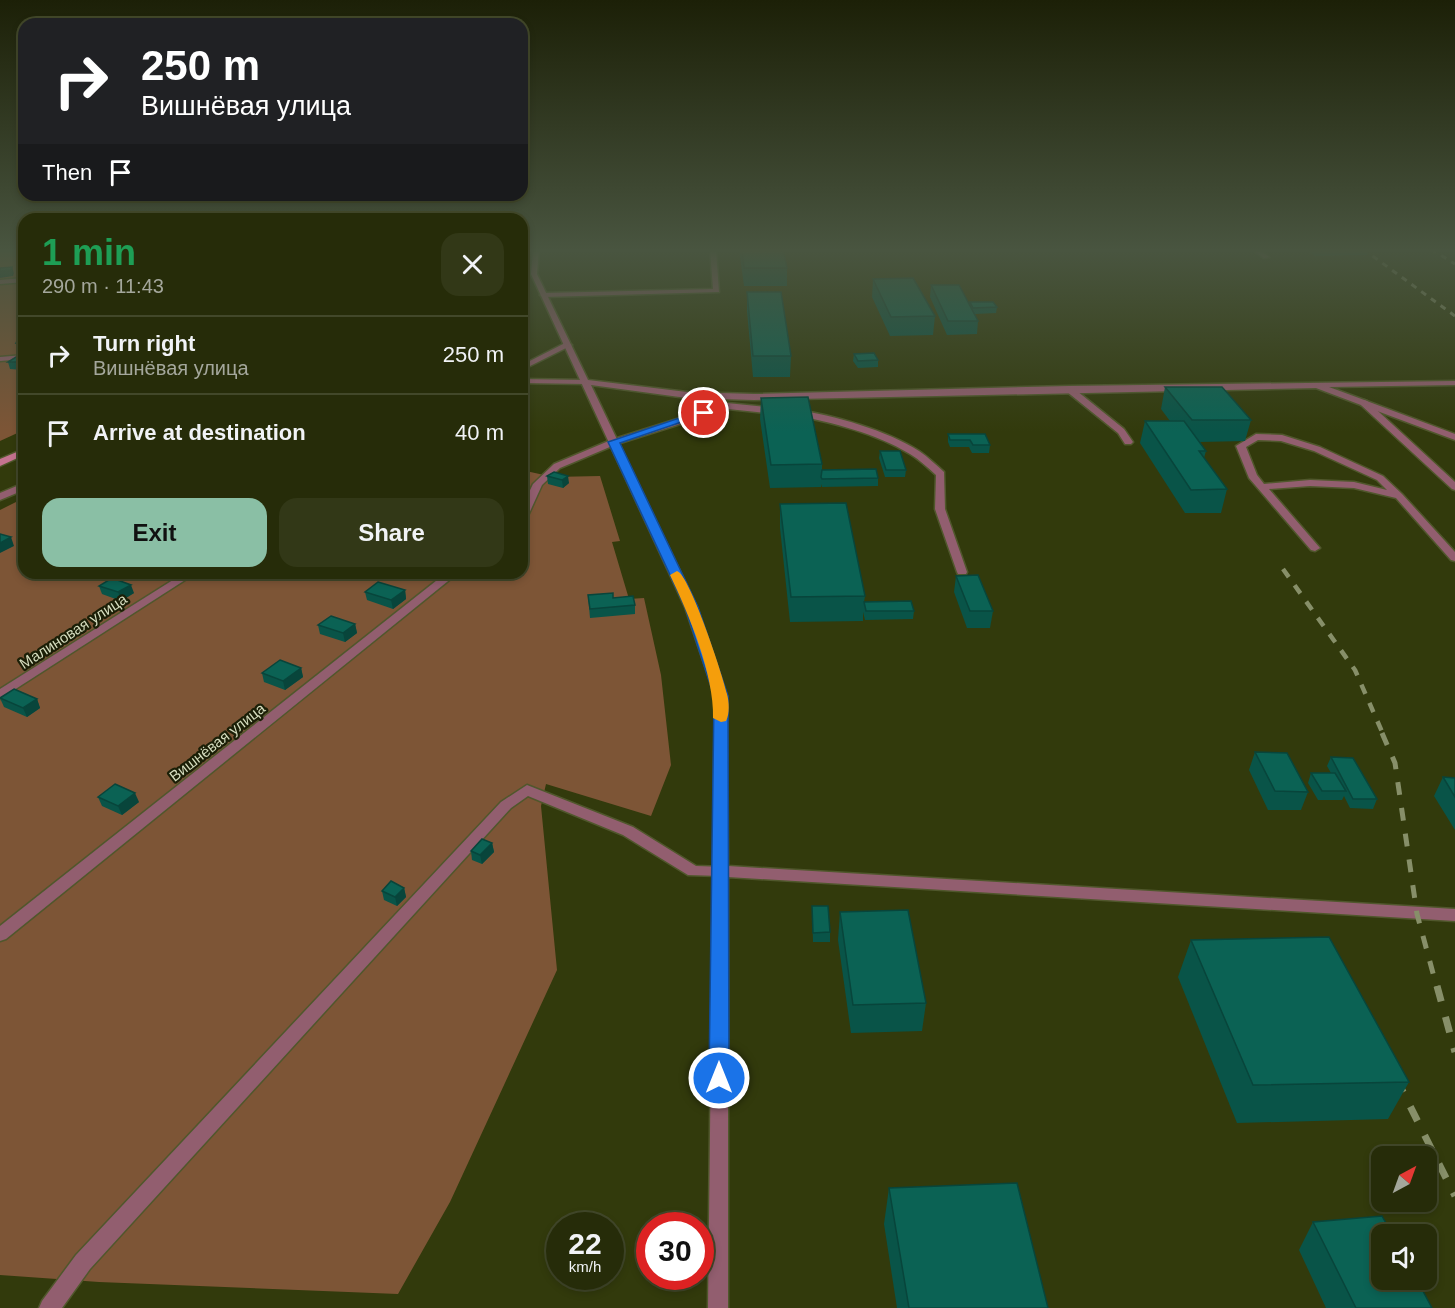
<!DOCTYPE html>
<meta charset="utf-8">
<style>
body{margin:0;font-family:Helvetica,sans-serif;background:#323817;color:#f1f3f6;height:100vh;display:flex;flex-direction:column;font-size:22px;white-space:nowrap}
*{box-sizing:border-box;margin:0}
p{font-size:20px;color:#a4a79c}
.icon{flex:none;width:33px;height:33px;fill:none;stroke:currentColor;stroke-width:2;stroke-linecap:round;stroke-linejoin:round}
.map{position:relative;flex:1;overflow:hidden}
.panel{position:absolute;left:18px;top:213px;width:510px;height:366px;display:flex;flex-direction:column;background:#262c09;border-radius:18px;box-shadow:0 3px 9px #0003,0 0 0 2px #42482a}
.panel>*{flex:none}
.top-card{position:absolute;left:18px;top:18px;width:510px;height:183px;border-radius:18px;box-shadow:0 3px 9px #0003,0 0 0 2px #42482a;background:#202124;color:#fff;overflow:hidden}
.needle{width:39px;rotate:41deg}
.fabs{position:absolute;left:1371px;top:1146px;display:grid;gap:12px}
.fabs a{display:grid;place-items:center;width:66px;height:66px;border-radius:12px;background:#262c09;box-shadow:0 3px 9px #0003,0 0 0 2px #42482a;font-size:30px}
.speed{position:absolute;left:546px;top:1212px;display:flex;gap:12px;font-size:30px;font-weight:700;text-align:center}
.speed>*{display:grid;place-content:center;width:78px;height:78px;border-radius:50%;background:#262c09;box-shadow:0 3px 9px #0003,0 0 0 2px #42482a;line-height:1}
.speed small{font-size:15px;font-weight:400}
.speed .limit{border:9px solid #d22;background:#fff;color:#111}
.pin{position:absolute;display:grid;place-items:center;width:51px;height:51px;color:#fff;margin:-26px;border:3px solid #fff;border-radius:50%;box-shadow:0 2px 6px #0007}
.me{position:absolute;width:66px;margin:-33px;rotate:0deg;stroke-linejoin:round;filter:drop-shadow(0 0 4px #0008)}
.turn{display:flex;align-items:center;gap:21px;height:126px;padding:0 24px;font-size:27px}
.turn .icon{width:78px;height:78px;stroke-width:2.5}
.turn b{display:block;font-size:42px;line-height:51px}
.then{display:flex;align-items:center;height:57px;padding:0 24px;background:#0003;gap:12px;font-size:22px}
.round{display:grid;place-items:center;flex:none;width:63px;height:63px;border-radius:18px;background:#323817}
.overview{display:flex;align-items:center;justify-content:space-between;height:102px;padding:0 24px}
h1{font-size:36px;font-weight:800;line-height:45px;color:#1e9e55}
.button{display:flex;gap:12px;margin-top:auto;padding:12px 24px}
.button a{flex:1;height:69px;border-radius:18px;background:#8abfa5;color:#111;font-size:24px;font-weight:800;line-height:69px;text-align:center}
.button a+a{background:#323817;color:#f1f3f6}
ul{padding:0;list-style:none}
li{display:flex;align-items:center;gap:18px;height:78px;padding:0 24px;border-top:2px solid #42482a}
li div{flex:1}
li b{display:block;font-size:22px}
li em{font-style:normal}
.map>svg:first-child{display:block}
</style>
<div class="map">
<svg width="1455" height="1308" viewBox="0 0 1455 1308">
<rect width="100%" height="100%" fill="#323a0c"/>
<g fill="#7d5536">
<polygon points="0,249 24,249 24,430 0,441"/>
<polygon points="522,460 526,471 553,477 600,476 620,541 612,542 629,599 644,598 661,675 671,765 651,816 546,784 541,806 557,970 450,1202 398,1294 99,1282 0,1275 0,510 24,498 24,573 522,573"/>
</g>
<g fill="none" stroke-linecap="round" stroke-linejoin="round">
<defs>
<g id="lane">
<polygon points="710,249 716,249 719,292 544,297 540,295 544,293 713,289"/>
<polygon points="1251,249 1258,249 1269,257 1264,258"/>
<polygon points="24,278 24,282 0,284 0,280"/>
<polygon points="565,343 572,345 522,370 522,365"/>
<polygon points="24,355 24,359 0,361 0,357"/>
<polygon points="522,379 586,380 590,382 586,384 522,383"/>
<polygon points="1066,387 1072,387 1124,429 1133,442 1131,444 1125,444 1118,433 1066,391"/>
<polygon points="687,392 727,403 777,408 781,411 777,414 728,409 617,444 560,468 542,485 527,518 522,521 522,507 533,484 554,464 611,440 718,406 684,397 683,395"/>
<polygon points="1364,400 1455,434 1455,440 1361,405 1361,401"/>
<path d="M 797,410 C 834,415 888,431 919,451 C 928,457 936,465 944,472 L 945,509 L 967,572 L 966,574 L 958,574 L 957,572 L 935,509 L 936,475 C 928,468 920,460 910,454 C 875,433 834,423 794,415 L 793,413 Z"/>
<path d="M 1256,434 L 1282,435 L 1320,447 L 1383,476 L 1402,494 L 1455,552 L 1455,561 L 1451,560 L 1396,498 L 1354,488 L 1310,486 L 1269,489 L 1320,548 L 1315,551 L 1311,550 L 1249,478 L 1236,446 ZM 1258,440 L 1281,441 L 1314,451 L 1377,480 L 1387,490 L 1354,482 L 1310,480 L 1264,484 L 1257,475 L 1246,447 Z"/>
<polygon points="24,483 24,490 0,500 0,493"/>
<polygon points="184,573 196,573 0,699 0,689"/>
<polygon points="446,573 458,573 6,939 0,941 0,926"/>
<polygon points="527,785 633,827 696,866 725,867 727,871 725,875 720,876 688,875 623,835 528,796 511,808 90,1269 62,1308 39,1308 42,1301 76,1255 501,802"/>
</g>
<polygon id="street" points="533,249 539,249 537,274 588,380 687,392 754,394 1069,386 1455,381 1455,385 1329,387 1367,401 1455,482 1455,490 1452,489 1361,405 1316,388 754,400 687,398 591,385 697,607 727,696 728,866 1455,909 1455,921 728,877 728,1308 708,1308 715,696 685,607 531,274"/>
<polygon id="secondary" points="24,449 24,455 0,466 0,459"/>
</defs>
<use href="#lane" stroke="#50572c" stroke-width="3"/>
<use href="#street" stroke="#50572c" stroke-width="3"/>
<use href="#secondary" stroke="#50572c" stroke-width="3"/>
<use href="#lane" fill="#925e6f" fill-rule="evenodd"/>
<use href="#street" fill="#925e6f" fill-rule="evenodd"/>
<use href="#secondary" fill="#c57390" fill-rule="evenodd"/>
<g stroke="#878f69" stroke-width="3" stroke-dasharray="6 6" stroke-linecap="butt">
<polyline points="1363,249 1455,316"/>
<polyline points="1431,249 1455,264"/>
</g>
<polyline stroke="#878f69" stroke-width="4.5" stroke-dasharray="10 10" stroke-linecap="butt" points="1283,569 1355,670 1383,734"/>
<polyline stroke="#878f69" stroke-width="5" stroke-dasharray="13 13" stroke-linecap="butt" points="1382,733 1395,763 1417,914 1437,988"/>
<g stroke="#878f69" stroke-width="7" stroke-dasharray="16 16" stroke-linecap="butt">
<polyline points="1437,986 1455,1052"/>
<polyline points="1396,1078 1455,1196"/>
</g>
</g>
<g fill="#095448">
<polygon points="739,249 783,249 787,268 787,286 744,286"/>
<polygon points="1304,249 1369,249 1367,255 1315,256"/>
<polygon points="873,279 935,316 933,335 890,336 872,297"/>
<polygon points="931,285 969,304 970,302 997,307 996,313 975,314 978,321 977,334 947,335 930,297"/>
<polygon points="747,292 791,356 790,377 753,377 747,311"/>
<polygon points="854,354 878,360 878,367 858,368 853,361"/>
<polygon points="24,357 24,370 10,369 8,362"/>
<polygon points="1165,387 1251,420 1245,441 1200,442 1206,451 1204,458 1227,489 1221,513 1185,513 1140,443 1145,421 1170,421 1161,409"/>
<polygon points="761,398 822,464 822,470 878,478 878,486 822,487 821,484 821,487 770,488 760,419"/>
<polygon points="948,434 990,445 989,453 972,453 969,447 950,447 948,442"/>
<polygon points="880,451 906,470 905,477 885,477 879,458"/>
<polygon points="554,472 569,483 563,488 548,484 547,476"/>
<polygon points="780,504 865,596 864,602 914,611 913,619 865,620 863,612 863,621 790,622 780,528"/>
<polygon points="43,573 61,573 51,579 44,576"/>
<polygon points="956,576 993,611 990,628 967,628 954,592"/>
<polygon points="99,586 134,593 121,601 102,594"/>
<polygon points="405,590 406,599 393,609 367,600 365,592"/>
<polygon points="588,595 613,598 635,605 635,614 590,618"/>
<polygon points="355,624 357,633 345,642 320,634 318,625"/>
<polygon points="301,668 303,677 285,690 264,682 262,673"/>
<polygon points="0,698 37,699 40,708 27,717 4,707"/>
<polygon points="1255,752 1308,792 1301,810 1268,810 1249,770"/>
<polygon points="1331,757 1377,799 1373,809 1350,808 1344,796 1342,800 1318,800 1308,783 1311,773 1331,773 1327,766"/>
<polygon points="1443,777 1455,778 1455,830 1434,796"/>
<polygon points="98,797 139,802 122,815 102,806"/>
<polygon points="492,843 494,852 482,864 472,860 471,851"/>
<polygon points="404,888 406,897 397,906 384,900 382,891"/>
<polygon points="812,906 830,932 830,942 813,942"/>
<polygon points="840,912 926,1003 922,1031 851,1033 838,940"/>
<polygon points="1191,940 1409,1082 1388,1119 1237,1123 1178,977"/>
<polygon points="889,1188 1048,1308 897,1308 884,1224"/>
<polygon points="1313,1222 1432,1308 1326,1308 1299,1250"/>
</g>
<g fill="#08453b">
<polygon points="12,267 14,273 13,276 0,278 0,271"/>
<polygon points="20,270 24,270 24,276 22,276"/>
<polygon points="24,342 24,349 19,350 16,343"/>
<polygon points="568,476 569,483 563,488 562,480"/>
<polygon points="11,537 14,546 0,553 0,543"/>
<polygon points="49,573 61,573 51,579"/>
<polygon points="131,585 134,593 121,601 118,592"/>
<polygon points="405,590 406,599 393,609 391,600"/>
<polygon points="355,624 357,633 345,642 343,633"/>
<polygon points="301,668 303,677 285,690 283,681"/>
<polygon points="37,699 40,708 27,717 23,708"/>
<polygon points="135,793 139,802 122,815 118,806"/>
<polygon points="492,843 494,852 482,864 480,855"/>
<polygon points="404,888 406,897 397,906 395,897"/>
</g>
<g fill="#0b6254" stroke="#08453b" stroke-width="1.5">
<polygon points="742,249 783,249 787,268 744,268"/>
<polygon points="12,267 11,270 0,271 0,268"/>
<polygon points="913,278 935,316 891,317 873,279"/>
<polygon points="931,285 959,285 978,321 948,321"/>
<polygon points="747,292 781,292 791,356 753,356"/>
<polygon points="970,302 993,302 997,307 973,308"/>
<polygon points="24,336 24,342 16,343 19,337"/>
<polygon points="874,353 878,360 858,361 854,354"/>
<polygon points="16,357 24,357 24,362 8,362"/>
<polygon points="1165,387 1222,387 1251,420 1192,420"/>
<polygon points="808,397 822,464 771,465 761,398"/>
<polygon points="1145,421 1184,421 1206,451 1199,451 1227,489 1191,490"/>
<polygon points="948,434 985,434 990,445 973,445 970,440 950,440"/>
<polygon points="880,451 900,451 906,470 886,470"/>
<polygon points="876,469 878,478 822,479 821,477 822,470"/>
<polygon points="554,472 568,476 562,480 547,476"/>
<polygon points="846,503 865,596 791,597 780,504"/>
<polygon points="0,534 11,537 0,543"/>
<polygon points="978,575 993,611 970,611 956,576"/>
<polygon points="112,578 131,585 118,592 99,586"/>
<polygon points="378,582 405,590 391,600 365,592"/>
<polygon points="613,593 613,598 633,596 635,605 590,609 588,595"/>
<polygon points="911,601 914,611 866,611 864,602"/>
<polygon points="331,616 355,624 343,633 318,625"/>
<polygon points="280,660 301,668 283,681 262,673"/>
<polygon points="14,689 37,699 23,708 0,698"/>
<polygon points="1255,752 1287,753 1308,792 1275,791"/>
<polygon points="1331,757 1353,758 1377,799 1353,799"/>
<polygon points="1311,773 1335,773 1346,791 1322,791"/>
<polygon points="1443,777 1455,778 1455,797"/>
<polygon points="115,784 135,793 118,806 98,797"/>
<polygon points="482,839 492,843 480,855 471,851"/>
<polygon points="391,881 404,888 395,897 382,891"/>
<polygon points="812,906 828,906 830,932 813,933"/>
<polygon points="908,910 926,1003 853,1005 840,912"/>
<polygon points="1329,937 1409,1082 1253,1085 1191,940"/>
<polygon points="1017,1183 1048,1308 909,1308 889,1188"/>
<polygon points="1382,1216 1392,1234 1382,1234 1382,1280 1417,1280 1432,1308 1356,1308 1313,1222"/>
</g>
<linearGradient id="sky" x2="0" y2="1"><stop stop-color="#1c2007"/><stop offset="0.58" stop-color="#495540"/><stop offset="1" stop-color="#495540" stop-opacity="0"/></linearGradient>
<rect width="1455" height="432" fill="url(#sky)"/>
<polygon fill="#1a73e8" stroke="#114b97" stroke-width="1.5" points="700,411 708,413 620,443 698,607 728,696 729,1078 726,1084 719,1087 712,1084 709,1078 714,696 685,607 608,442"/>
<path fill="#f59e0b" d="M 677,571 C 690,575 723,676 727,694 C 729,701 730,714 726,721 L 721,722 L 713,718 C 714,674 689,615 670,575 Z"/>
<g text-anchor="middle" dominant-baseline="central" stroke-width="4.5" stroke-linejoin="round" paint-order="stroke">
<g font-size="15" fill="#d6ddbf" stroke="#1b1f07">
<text transform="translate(73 631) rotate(-33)">Малиновая улица</text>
<text transform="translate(217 742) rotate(-38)">Вишнёвая улица</text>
</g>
</g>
</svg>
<div class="fabs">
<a><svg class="needle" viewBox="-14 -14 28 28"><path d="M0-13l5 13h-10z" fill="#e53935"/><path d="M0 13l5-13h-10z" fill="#a4a79c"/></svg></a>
<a><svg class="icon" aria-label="sound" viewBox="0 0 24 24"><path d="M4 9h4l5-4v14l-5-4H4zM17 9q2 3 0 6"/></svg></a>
</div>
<div class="speed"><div>22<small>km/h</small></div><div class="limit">30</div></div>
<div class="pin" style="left:704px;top:413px;background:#d93025"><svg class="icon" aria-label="arrive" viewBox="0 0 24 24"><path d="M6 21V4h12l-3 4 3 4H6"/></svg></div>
<svg class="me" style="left:719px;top:1078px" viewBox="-20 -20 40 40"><circle r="17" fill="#1a73e8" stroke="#fff" stroke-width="3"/><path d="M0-11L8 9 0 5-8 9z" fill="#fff"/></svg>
<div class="top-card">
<div class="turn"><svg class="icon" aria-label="right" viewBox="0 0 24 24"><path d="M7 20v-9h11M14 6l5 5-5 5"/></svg><div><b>250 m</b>Вишнёвая улица</div></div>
<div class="then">Then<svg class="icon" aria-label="arrive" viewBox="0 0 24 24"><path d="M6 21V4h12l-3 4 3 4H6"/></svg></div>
</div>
<section class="panel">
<div class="overview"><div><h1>1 min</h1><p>290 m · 11:43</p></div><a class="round"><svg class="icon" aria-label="close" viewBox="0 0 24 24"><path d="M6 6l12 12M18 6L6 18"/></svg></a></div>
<ul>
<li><svg class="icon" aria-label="right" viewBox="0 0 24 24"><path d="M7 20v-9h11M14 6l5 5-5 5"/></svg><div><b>Turn right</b><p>Вишнёвая улица</p></div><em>250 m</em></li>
<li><svg class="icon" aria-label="arrive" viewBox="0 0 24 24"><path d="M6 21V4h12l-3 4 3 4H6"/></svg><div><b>Arrive at destination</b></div><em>40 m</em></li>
</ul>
<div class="button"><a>Exit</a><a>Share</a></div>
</section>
</div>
